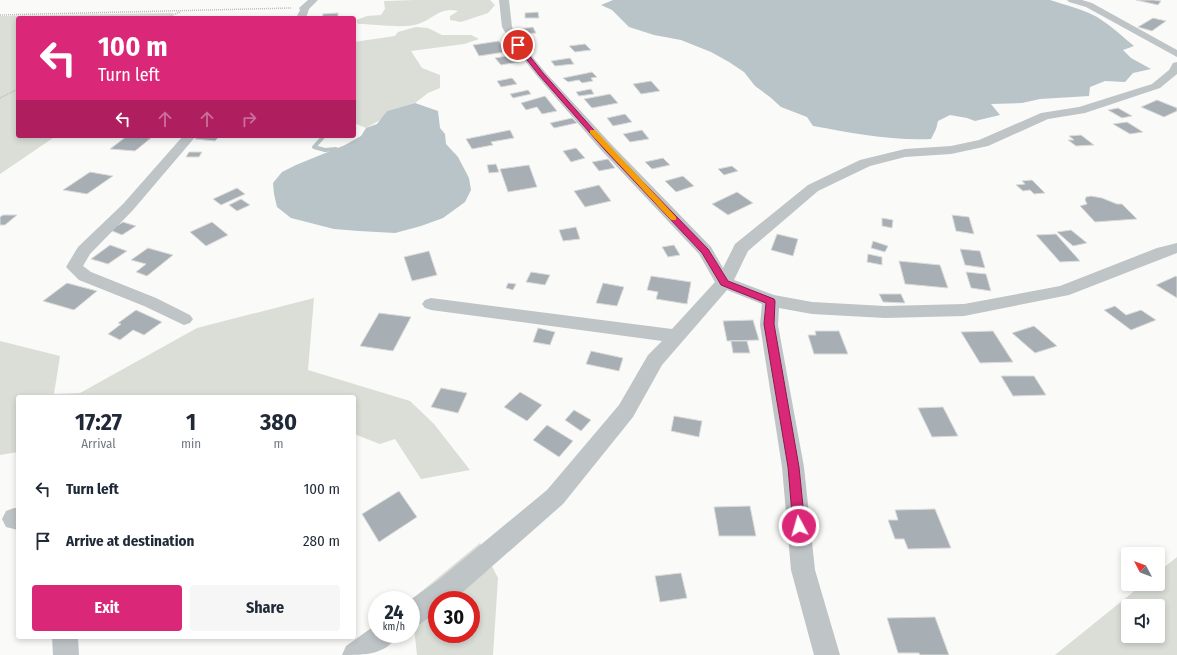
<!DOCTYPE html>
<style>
body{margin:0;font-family:"Fira Sans Condensed",sans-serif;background:#f6f6f7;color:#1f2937;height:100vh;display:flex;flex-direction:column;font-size:15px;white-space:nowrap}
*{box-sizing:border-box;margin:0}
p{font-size:13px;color:#747a83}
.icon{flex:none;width:22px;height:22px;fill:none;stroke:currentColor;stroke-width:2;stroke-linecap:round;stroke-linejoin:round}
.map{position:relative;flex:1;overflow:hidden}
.details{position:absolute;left:16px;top:395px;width:340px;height:244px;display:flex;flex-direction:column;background:#fff;border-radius:4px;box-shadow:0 2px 6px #0003}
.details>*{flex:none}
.hud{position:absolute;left:16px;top:16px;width:340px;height:122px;border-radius:4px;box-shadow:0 2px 6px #0003;background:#db2777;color:#fff;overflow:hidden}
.needle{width:26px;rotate:311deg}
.buttons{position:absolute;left:1121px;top:547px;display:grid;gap:8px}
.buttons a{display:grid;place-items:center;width:44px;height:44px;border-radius:4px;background:#fff;box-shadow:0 2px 6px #0003;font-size:20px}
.speed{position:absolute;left:368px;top:591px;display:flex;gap:8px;font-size:20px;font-weight:700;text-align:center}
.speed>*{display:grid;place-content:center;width:52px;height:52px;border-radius:50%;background:#fff;box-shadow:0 2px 6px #0003;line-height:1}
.speed small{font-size:10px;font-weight:400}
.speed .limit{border:6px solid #d22;background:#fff;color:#111}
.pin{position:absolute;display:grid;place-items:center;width:34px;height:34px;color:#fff;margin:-17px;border:2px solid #fff;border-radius:50%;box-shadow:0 1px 4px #0007}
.me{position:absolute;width:44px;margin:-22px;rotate:354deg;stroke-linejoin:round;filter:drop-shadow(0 0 3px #0008)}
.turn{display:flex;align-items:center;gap:14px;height:84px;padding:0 16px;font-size:18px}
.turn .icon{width:52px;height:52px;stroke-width:2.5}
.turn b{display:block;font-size:28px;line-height:34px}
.lanes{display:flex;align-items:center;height:38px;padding:0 16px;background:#0003;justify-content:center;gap:20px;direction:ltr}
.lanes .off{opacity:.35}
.eta{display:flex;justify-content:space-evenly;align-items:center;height:68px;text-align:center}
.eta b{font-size:24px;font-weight:700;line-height:28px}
.button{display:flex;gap:8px;margin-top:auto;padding:8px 16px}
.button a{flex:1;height:46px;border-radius:4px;background:#db2777;color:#fff;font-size:16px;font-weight:700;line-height:46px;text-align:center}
.button a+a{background:#f6f6f7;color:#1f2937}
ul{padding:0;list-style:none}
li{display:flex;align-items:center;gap:12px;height:52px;padding:0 16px}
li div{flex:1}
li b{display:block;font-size:15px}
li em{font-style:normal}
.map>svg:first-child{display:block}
</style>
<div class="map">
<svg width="1177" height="655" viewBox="0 0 1177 655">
<rect width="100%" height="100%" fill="#fafaf8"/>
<g fill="#daded7" fill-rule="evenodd">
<path d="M 415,0 L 490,0 L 495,5 L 488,13 L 461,22 L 450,20 L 450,16 L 458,11 C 441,6 433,19 418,24 C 404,29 375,24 358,24 L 356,20 L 367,16 L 381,15 L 385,9 L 384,1 Z"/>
<polygon points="173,13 172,18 18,18 18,136 56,136 0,174 0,16"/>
<polygon points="416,27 428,28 442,35 471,35 479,39 464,44 411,51 422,68 440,75 440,88 428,93 415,103 387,111 382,119 366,128 354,123 354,42 395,36 398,32"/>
<polygon points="314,298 308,370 410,401 434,424 470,470 421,479 395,439 380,444 354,434 354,397 18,397 18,452 0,455 0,341 60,356 54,394 80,393 197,328"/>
<path d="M 480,543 L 498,578 L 493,655 L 417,655 L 411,600 ZM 437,600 L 471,600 L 471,634 L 437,634 Z"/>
<path d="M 1177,557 L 1177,655 L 1055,655 L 1143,584 L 1158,584 L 1158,572 ZM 1128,606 L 1158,606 L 1158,636 L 1128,636 Z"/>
</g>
<g fill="#b8c4c7">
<path d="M 613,0 L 1050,0 C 1065,5 1083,9 1097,17 C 1110,25 1122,36 1134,46 L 1123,50 L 1131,58 L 1151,69 L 1133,73 L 1125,82 L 1105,81 L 1090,87 L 1089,96 L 1040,99 L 1022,103 L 991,104 L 1000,115 L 975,121 L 967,118 L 950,115 L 938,121 L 936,129 L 931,139 C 892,141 852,133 813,126 L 807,117 L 781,107 L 770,97 L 755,86 L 744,72 L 729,62 L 711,52 L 681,40 L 654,35 L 629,27 L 612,10 L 601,5 Z"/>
<polygon points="415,103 438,111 440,128 445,134 446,144 458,157 469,178 471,190 465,202 443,218 421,226 395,233 359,231 334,229 291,218 277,207 274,194 273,183 282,172 296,165 345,145 361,136 366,128 377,124 387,111"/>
</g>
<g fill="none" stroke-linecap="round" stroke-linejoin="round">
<polyline stroke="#b8c4c7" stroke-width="4" points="324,136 314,147 325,150 336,149"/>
</g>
<g fill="#a7afb4" stroke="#dcdcda">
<polygon points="1136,0 1154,0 1161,1 1158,5"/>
<polygon points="538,12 539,18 525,18 525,13"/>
<polygon points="338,13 338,18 322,18 323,14"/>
<polygon points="1153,18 1166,21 1152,31 1138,27"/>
<polygon points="533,27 536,33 522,34 520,29"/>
<polygon points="499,41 505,52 479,56 473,45"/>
<polygon points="585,44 591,50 575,52 569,46"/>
<polygon points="513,55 519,62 501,65 495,58"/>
<polygon points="570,58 574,64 555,66 551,61"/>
<polygon points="592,72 597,77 591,78 593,81 582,83 579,80 568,82 563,78"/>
<polygon points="512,78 517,84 501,87 497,81"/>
<polygon points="651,81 660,91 641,94 633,84"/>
<polygon points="591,89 594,94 579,96 576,92"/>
<polygon points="528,90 531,94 513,98 510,94"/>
<polygon points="610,94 618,103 592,108 584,99"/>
<polygon points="545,96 557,111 542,114 537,107 526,110 521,103"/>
<polygon points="1157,100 1177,108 1177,111 1164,117 1141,107"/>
<polygon points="1118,108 1132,116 1122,118 1108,110"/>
<polygon points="625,114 632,122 613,126 607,118"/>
<polygon points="572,118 577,123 554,128 550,123"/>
<polygon points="1127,122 1143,132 1130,134 1113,124"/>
<polygon points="510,130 514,138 491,142 493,145 472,149 466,139"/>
<polygon points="642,130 649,139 630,142 623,134"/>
<polygon points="1081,135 1094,145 1076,146 1068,140 1074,140 1069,136"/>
<polygon points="127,136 128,136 151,138 135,151 110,149"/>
<polygon points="198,136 220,136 215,141 195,139"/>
<polygon points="576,148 585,158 571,162 563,151"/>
<polygon points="189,152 202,152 199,157 186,157"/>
<polygon points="663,158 670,165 652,169 645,162"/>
<polygon points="608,159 615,168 599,171 592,162"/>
<polygon points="496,164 499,172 489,173 487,165"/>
<polygon points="529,165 537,187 508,192 500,169"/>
<polygon points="732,166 738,171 724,175 718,169"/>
<polygon points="90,172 113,176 87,194 63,190"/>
<polygon points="683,176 694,186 676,192 665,181"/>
<polygon points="1032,180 1045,193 1034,194 1030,190 1023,191 1016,185 1025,184 1022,181"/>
<polygon points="599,185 611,201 585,207 574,191"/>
<polygon points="237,188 245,194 221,205 213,199"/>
<polygon points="737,192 753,203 728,215 712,204"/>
<polygon points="1091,196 1102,198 1117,204 1122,204 1137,219 1095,222 1080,206 1087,204 1085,200 1086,197"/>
<polygon points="241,199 250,205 237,211 229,205"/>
<polygon points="3,215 17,215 5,225 0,225 0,217"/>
<polygon points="952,215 969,217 974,234 956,231"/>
<polygon points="882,218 893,220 892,228 882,226"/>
<polygon points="123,222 136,226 122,235 110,230"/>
<polygon points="212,222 228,235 206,246 190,232"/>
<polygon points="576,227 580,239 563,241 559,230"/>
<polygon points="1071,230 1087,243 1073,246 1057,232"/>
<polygon points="777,234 798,239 793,256 771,250"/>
<polygon points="1056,234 1080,261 1060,262 1036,235"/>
<polygon points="873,241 888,246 885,252 871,248"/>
<polygon points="110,245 127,251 108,264 91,259"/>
<polygon points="674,245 680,255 668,257 662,247"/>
<polygon points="148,248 173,255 147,276 136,272 146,264 131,260"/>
<polygon points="960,249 980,251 985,268 965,265"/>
<polygon points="429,251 437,275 412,281 404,257"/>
<polygon points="868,254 882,257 882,265 867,262"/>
<polygon points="899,261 940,265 948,288 905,284"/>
<polygon points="531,272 550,275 545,285 526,282"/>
<polygon points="966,272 986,274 991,291 971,288"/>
<polygon points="651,276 691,282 687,304 656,299 658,292 647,290"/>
<polygon points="1176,276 1177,277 1177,298 1156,285"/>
<polygon points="67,283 97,291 74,310 43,301"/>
<polygon points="508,283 516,284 513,290 506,288"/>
<polygon points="603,283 624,287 617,306 596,303"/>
<polygon points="879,294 901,294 905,303 883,302"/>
<polygon points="1115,306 1126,315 1141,310 1156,320 1131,330 1104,310"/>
<polygon points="136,310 162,322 144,335 133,330 120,340 108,334 121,324 118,323"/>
<polygon points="379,313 411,317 393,351 360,346"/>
<polygon points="753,320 759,340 727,341 723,321"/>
<polygon points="1034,326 1057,346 1035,353 1012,333"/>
<polygon points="538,328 555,332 550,345 533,342"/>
<polygon points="815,331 839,331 848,354 814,354 808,335 816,335"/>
<polygon points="993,331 1013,362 980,363 961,332"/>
<polygon points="731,341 747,341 750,353 733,353"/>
<polygon points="591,351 623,358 619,371 586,364"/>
<polygon points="1001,376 1034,376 1046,395 1013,396"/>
<polygon points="441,388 467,393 458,413 431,407"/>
<polygon points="520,392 542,405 527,421 504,407"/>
<polygon points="943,407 958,436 932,437 918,408"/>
<polygon points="574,410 591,420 581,431 565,420"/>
<polygon points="674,416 702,421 699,437 671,431"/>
<polygon points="547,425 573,441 559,457 533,440"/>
<polygon points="399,491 417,517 379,542 362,514"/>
<polygon points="750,506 756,536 719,536 714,507"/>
<polygon points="935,509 951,548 908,549 904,539 895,539 888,520 898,520 895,510"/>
<polygon points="681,573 687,598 660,602 655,576"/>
<polygon points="935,617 949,655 920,655 919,653 898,653 887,618"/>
</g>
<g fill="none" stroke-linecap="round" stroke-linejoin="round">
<g stroke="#babdc0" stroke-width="1.5" stroke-dasharray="1 1" stroke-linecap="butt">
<polyline points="0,15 291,8"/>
<polyline points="166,18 180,12"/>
<polyline points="0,98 18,89"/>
</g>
<g fill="#bfc4c7" fill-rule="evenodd">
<polygon points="308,0 318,0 309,9 306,18 296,18 300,10 299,8"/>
<polygon points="499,0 509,0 512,27 522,44 545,72 612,145 711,247 723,268 735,244 808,185 860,160 905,149 951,146 979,140 1041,113 1079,107 1152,84 1169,70 1173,63 1177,62 1177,74 1160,88 1085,113 1048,119 988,146 951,154 905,157 870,166 818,191 748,251 734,280 774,295 812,302 885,306 964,304 1060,286 1157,248 1177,243 1177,253 1069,295 964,316 885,318 812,314 779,308 778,325 804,467 815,570 840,655 814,655 791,570 782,467 760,325 762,304 727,290 662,365 633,417 563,504 455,599 437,600 437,612 420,624 411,628 410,600 437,581 547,490 619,405 648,355 662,341 431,310 425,308 422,304 425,300 431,298 672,329 715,282 699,254 602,151 537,76 514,47 502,27"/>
<polygon points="1067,0 1082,0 1092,3 1177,50 1177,57 1086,7 1069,2"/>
<polygon points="183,136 196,136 133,210 90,254 83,266 91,272 156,298 190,315 193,319 190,323 184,325 144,306 79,280 66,267 78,247 123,204"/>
<polygon points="14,508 18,508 18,530 6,527 2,519 6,511"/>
<path d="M 377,624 L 377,634 L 398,634 C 387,655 365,655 342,655 L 346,646 Z"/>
<polygon points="52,637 78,637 79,655 53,655"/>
</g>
</g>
<polygon fill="#db2777" stroke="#8e194d" points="516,44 520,44 543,73 609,147 708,249 728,281 774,299 775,301 774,324 799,467 805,526 803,530 799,531 795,530 793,526 788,467 764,324 766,303 721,285 702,253 605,150 539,75 516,46"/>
<polygon fill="#f59e0b" points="590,130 595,130 676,217 676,220 671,220 590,133"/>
</svg>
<div class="buttons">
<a><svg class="needle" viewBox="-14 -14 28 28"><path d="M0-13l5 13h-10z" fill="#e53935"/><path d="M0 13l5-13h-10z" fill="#747a83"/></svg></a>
<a><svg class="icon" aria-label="sound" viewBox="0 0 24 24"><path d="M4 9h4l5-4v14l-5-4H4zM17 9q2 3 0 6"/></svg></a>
</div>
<div class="speed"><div>24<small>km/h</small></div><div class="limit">30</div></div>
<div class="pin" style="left:518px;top:45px;background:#d93025"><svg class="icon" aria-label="arrive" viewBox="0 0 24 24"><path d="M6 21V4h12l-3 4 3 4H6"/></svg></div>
<svg class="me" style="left:799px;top:526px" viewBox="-20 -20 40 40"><circle r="17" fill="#db2777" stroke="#fff" stroke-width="3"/><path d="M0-11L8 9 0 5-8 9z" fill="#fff"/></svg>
<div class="hud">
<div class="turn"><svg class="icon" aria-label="left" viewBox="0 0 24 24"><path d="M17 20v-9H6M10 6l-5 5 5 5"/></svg><div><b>100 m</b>Turn left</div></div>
<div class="lanes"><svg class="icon" aria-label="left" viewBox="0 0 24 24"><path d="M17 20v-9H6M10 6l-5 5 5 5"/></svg><svg class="icon off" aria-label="ahead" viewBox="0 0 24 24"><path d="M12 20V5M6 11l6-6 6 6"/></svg><svg class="icon off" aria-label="ahead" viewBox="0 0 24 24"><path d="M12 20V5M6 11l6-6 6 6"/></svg><svg class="icon off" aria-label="right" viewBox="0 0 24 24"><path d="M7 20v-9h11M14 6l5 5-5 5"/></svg></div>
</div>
<section class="details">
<div class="eta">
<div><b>17:27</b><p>Arrival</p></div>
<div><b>1</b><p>min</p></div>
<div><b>380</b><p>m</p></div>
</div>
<ul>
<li><svg class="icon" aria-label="left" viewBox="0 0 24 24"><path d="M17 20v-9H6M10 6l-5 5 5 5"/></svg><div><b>Turn left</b></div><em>100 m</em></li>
<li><svg class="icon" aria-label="arrive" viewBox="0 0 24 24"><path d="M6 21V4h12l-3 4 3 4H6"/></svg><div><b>Arrive at destination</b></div><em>280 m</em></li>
</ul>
<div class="button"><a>Exit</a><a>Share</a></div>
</section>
</div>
